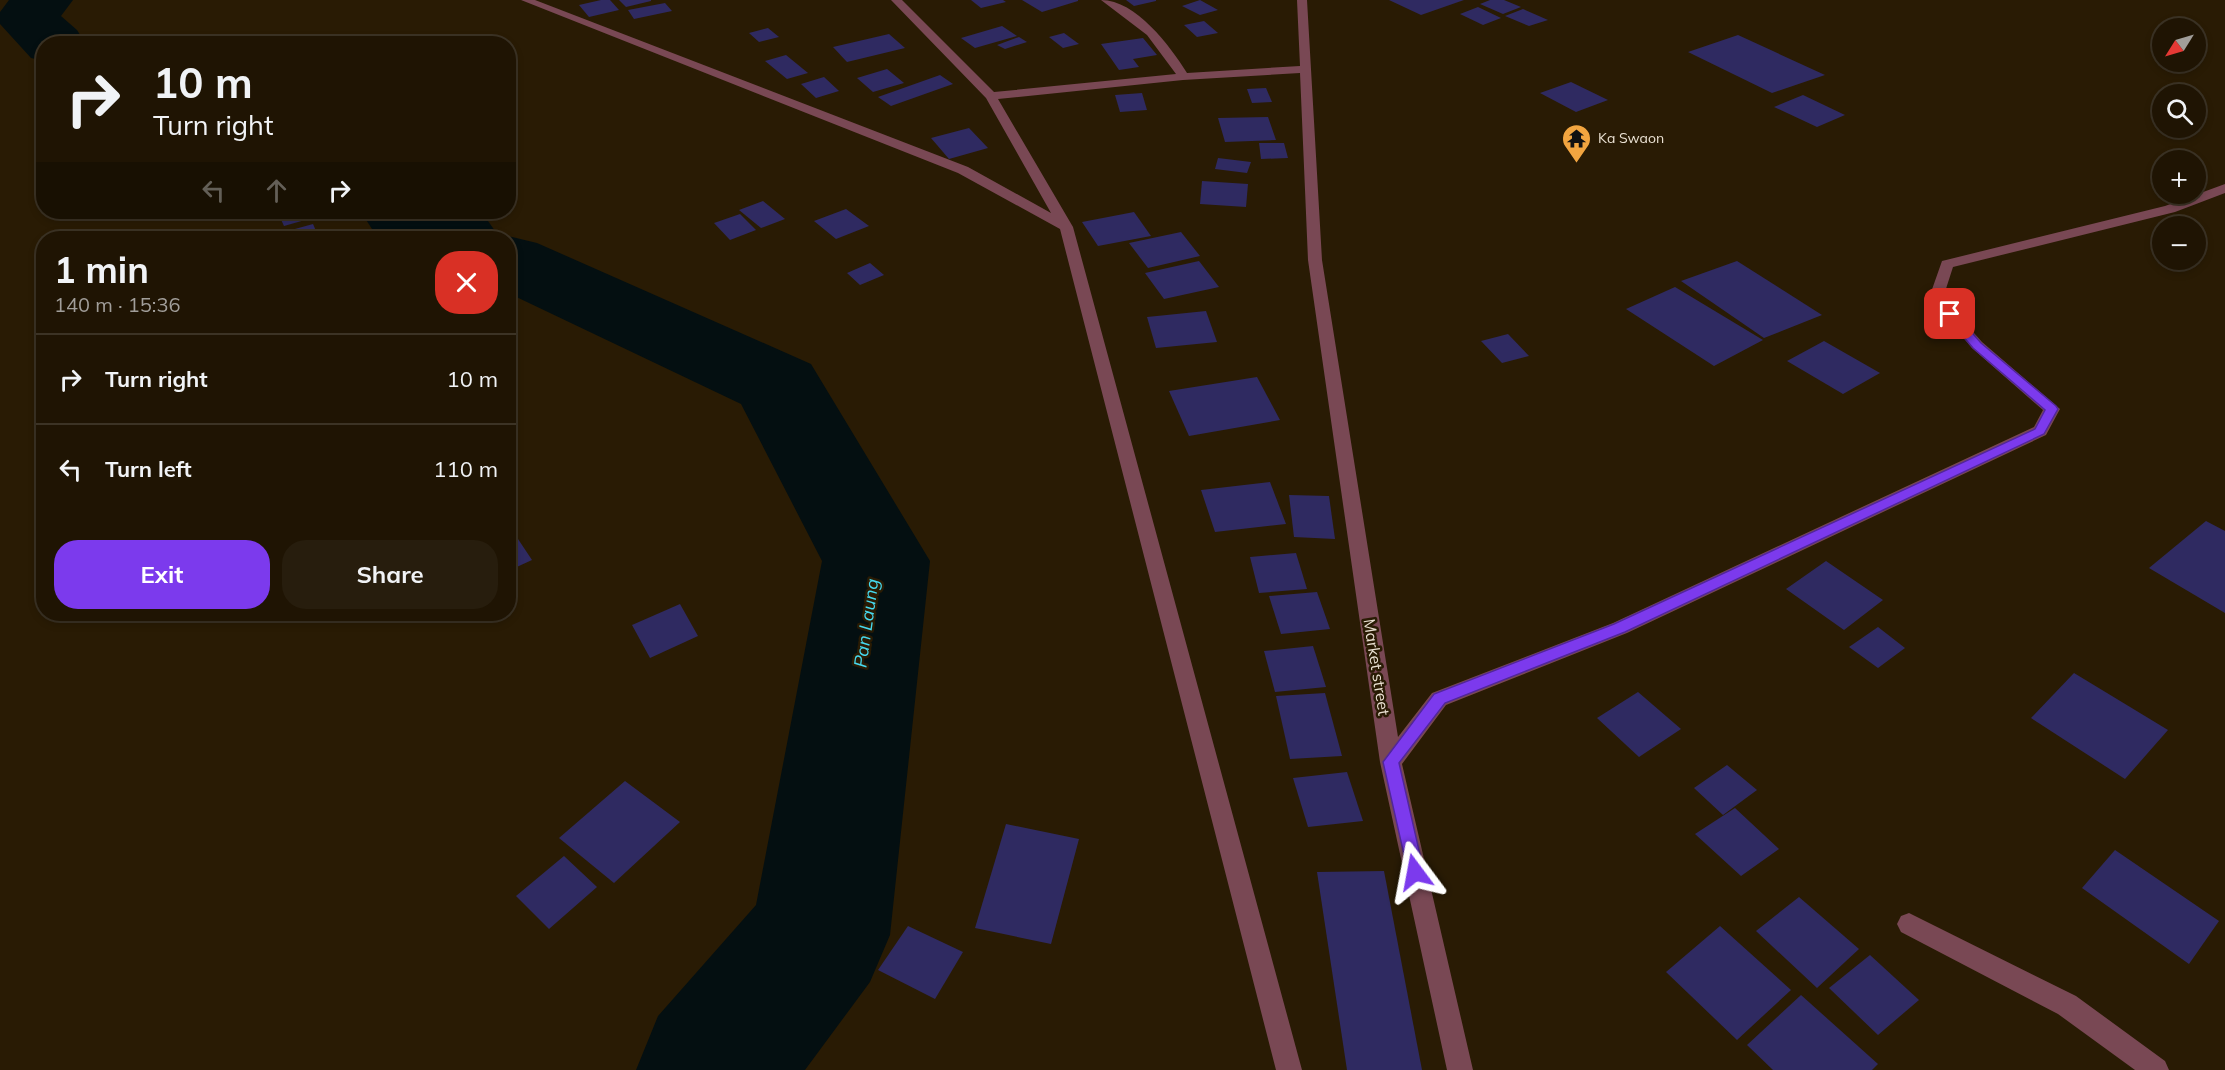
<!DOCTYPE html>
<meta charset="utf-8">
<style>
body{margin:0;font-family:Mulish,sans-serif;background:#271d0d;color:#f1f3f6;height:100vh;display:flex;flex-direction:column;font-size:22px;white-space:nowrap}
*{box-sizing:border-box;margin:0}
p{font-size:20px;color:#a19e9a}
.icon{flex:none;width:33px;height:33px;fill:none;stroke:currentColor;stroke-width:2;stroke-linecap:round;stroke-linejoin:round}
.map{position:relative;flex:1;overflow:hidden}
.sheet{position:absolute;left:36px;top:231px;width:480px;height:390px;display:flex;flex-direction:column;background:#1f1403;border-radius:24px;box-shadow:0 3px 9px #0003,0 0 0 2px #3c3325}
.sheet>*{flex:none}
.guide{position:absolute;left:36px;top:36px;width:480px;height:183px;border-radius:24px;box-shadow:0 3px 9px #0003,0 0 0 2px #3c3325;background:#1f1403;color:#f1f3f6;overflow:hidden}
.needle{width:39px;rotate:233deg}
.controls{position:absolute;left:2152px;top:18px;display:grid;gap:12px}
.controls a{display:grid;place-items:center;width:54px;height:54px;border-radius:50%;background:#1f1403;box-shadow:0 3px 9px #0003,0 0 0 2px #3c3325;font-size:30px}
.pin{position:absolute;display:grid;place-items:center;width:51px;height:51px;color:#fff;margin:-26px;border-radius:12px;box-shadow:0 3px 9px #0006}
.me{position:absolute;width:66px;margin:-33px;rotate:347deg;stroke-linejoin:round;filter:drop-shadow(0 0 4px #0008)}
.turn{display:flex;align-items:center;gap:21px;height:126px;padding:0 18px;font-size:27px}
.turn .icon{width:78px;height:78px;stroke-width:2.5}
.turn b{display:block;font-size:42px;line-height:51px}
.lanes{display:flex;align-items:center;height:57px;padding:0 18px;background:#0003;justify-content:center;gap:30px;direction:ltr}
.lanes .off{opacity:.35}
.round{display:grid;place-items:center;flex:none;width:63px;height:63px;border-radius:24px;background:#271d0d}
.overview{display:flex;align-items:center;justify-content:space-between;height:102px;padding:0 18px}
h1{font-size:36px;font-weight:700;line-height:45px}
.primary-button{display:flex;gap:12px;margin-top:auto;padding:12px 18px}
.primary-button a{flex:1;height:69px;border-radius:24px;background:#7c3aed;color:#fff;font-size:24px;font-weight:700;line-height:69px;text-align:center}
.primary-button a+a{background:#271d0d;color:#f1f3f6}
ul{padding:0;list-style:none}
li{display:flex;align-items:center;gap:18px;height:90px;padding:0 18px;border-top:2px solid #3c3325}
li div{flex:1}
li b{display:block;font-size:22px}
li em{font-style:normal}
.map>svg:first-child{display:block}
</style>
<div class="map">
<svg width="2225" height="1070" viewBox="0 0 2225 1070">
<rect width="100%" height="100%" fill="#291b04"/>
<g fill="none" stroke-linecap="round" stroke-linejoin="round">
<g fill="#040f11" fill-rule="evenodd">
<polygon points="9,0 73,0 61,16 77,30 86,44 44,44 44,61 31,58 0,24 0,12"/>
<polygon points="361,212 466,212 488,221 500,238 508,236 537,243 811,364 930,561 890,935 870,982 805,1070 636,1070 658,1016 756,905 822,561 741,404 508,293 508,238 393,238 372,229"/>
</g>
</g>
<g fill="#2f2a61">
<polygon points="601,0 610,0 619,10 589,17 579,5"/>
<polygon points="619,0 651,0 651,1 626,7"/>
<polygon points="971,0 1003,0 1006,2 981,8"/>
<polygon points="1022,0 1078,0 1078,1 1042,12"/>
<polygon points="1126,0 1156,0 1156,1 1134,6"/>
<polygon points="1200,0 1218,10 1200,15 1182,6"/>
<polygon points="1389,0 1464,0 1421,15"/>
<polygon points="1490,0 1504,0 1521,7 1503,14 1480,4"/>
<polygon points="665,3 672,11 634,19 628,10"/>
<polygon points="1478,7 1501,18 1483,25 1460,14"/>
<polygon points="1523,9 1548,20 1529,26 1505,16"/>
<polygon points="1204,21 1218,33 1197,37 1184,25"/>
<polygon points="1002,26 1017,36 975,48 961,38"/>
<polygon points="768,28 779,37 759,42 749,33"/>
<polygon points="1064,33 1079,44 1063,48 1049,37"/>
<polygon points="889,34 905,48 847,62 833,47"/>
<polygon points="1738,35 1825,75 1772,93 1688,52"/>
<polygon points="1019,37 1027,42 1005,49 997,45"/>
<polygon points="1143,38 1157,55 1133,59 1139,67 1119,70 1101,44"/>
<polygon points="786,55 808,73 787,79 765,61"/>
<polygon points="887,69 904,83 873,92 857,78"/>
<polygon points="940,75 953,84 891,106 878,97"/>
<polygon points="824,77 839,91 816,98 801,84"/>
<polygon points="1571,82 1608,100 1576,112 1540,93"/>
<polygon points="1266,88 1272,102 1252,103 1247,89"/>
<polygon points="1142,93 1147,110 1120,112 1115,95"/>
<polygon points="1803,95 1845,115 1817,127 1774,107"/>
<polygon points="1268,117 1276,140 1225,142 1218,118"/>
<polygon points="969,128 988,148 949,159 931,138"/>
<polygon points="1259,143 1284,143 1288,158 1261,159"/>
<polygon points="1218,158 1251,162 1247,173 1215,169"/>
<polygon points="1202,181 1248,184 1246,207 1200,204"/>
<polygon points="763,201 785,219 761,228 739,210"/>
<polygon points="846,209 869,226 836,239 814,221"/>
<polygon points="281,212 309,212 312,218 284,226 278,213"/>
<polygon points="1134,212 1151,236 1098,246 1082,222"/>
<polygon points="740,214 756,230 730,240 714,223"/>
<polygon points="313,224 319,238 286,238 284,232"/>
<polygon points="1181,232 1200,256 1148,268 1129,243"/>
<polygon points="1199,261 1219,287 1164,299 1145,273"/>
<polygon points="1737,261 1822,315 1764,338 1681,281"/>
<polygon points="870,263 884,275 860,285 847,273"/>
<polygon points="1675,287 1763,340 1714,366 1626,309"/>
<polygon points="1206,311 1217,342 1156,348 1147,317"/>
<polygon points="1508,334 1529,356 1502,363 1481,341"/>
<polygon points="1824,341 1880,373 1843,394 1787,361"/>
<polygon points="1257,377 1280,420 1189,436 1169,391"/>
<polygon points="1270,482 1286,524 1215,532 1201,490"/>
<polygon points="1289,495 1329,496 1335,539 1294,537"/>
<polygon points="2206,521 2225,531 2225,613 2149,568"/>
<polygon points="508,524 532,560 508,571"/>
<polygon points="1296,553 1307,589 1259,593 1250,557"/>
<polygon points="1826,561 1883,600 1844,630 1786,589"/>
<polygon points="1317,592 1330,629 1281,634 1269,596"/>
<polygon points="680,604 698,636 650,658 632,625"/>
<polygon points="1878,627 1905,648 1878,668 1849,647"/>
<polygon points="1313,646 1326,687 1275,692 1264,651"/>
<polygon points="2074,673 2168,730 2125,779 2031,718"/>
<polygon points="1638,692 1681,729 1639,757 1597,718"/>
<polygon points="1325,693 1342,756 1290,759 1276,696"/>
<polygon points="1727,765 1757,790 1723,815 1694,788"/>
<polygon points="1347,772 1363,821 1308,827 1293,778"/>
<polygon points="625,781 680,822 614,883 559,838"/>
<polygon points="1735,808 1779,849 1741,876 1695,834"/>
<polygon points="1006,824 1079,839 1051,944 975,928"/>
<polygon points="2115,850 2219,921 2189,964 2082,888"/>
<polygon points="564,856 597,887 549,929 516,896"/>
<polygon points="1384,871 1422,1070 1347,1070 1317,872"/>
<polygon points="1799,897 1859,949 1817,988 1756,931"/>
<polygon points="908,926 963,952 935,999 878,970"/>
<polygon points="1720,926 1791,990 1737,1040 1666,972"/>
<polygon points="1870,955 1919,1000 1878,1035 1829,988"/>
<polygon points="1801,995 1878,1064 1872,1070 1773,1070 1747,1045"/>
</g>
<g fill="none" stroke-linecap="round" stroke-linejoin="round">
<g fill="#794854" fill-rule="evenodd">
<path d="M 521,0 L 535,0 L 968,167 L 1051,213 L 986,98 L 891,0 L 902,0 L 994,92 L 1176,74 L 1147,35 L 1101,0 C 1136,0 1170,46 1187,73 L 1300,66 L 1297,0 L 1307,0 L 1322,260 L 1398,737 L 1432,693 L 1613,623 L 2034,427 L 2043,410 L 1972,348 L 1929,298 L 1942,261 L 2165,206 L 2225,184 L 2225,193 L 2175,212 L 1953,267 L 1943,298 L 1982,342 L 2060,409 L 2046,435 L 1627,633 L 1446,705 L 1402,764 L 1473,1070 L 1447,1070 L 1380,762 L 1308,260 L 1300,73 L 1183,80 L 998,99 L 1073,227 L 1302,1070 L 1276,1070 L 1060,229 L 958,173 Z"/>
<polygon points="1909,913 2076,996 2165,1061 2169,1070 2135,1070 2058,1014 1901,932 1897,924 1901,916"/>
</g>
</g>
<polygon fill="#7c3aed" stroke="#51269a" stroke-width="1.5" points="1950,311 1954,312 1981,343 2056,406 2058,409 2044,434 1625,632 1445,703 1399,763 1424,872 1422,877 1415,880 1409,877 1383,762 1434,694 1614,624 2035,429 2045,410 1973,348 1944,314"/>
<defs>
<symbol id="temple-pin" viewBox="-11 -11 22 30"><path d="M0 17L-7.5 6A9.5 9.5 0 1 1 7.5 6Z" fill="#f2a540" stroke="#291b04"/><path d="M0-6L5-2H3V0L6.5 2.5H4V6H1.5V3h-3V6H-4V2.5H-6.5L-3 0V-2H-5Z" fill="#111"/></symbol>
</defs>
<g fill-rule="evenodd">
<use href="#temple-pin" x="1560" y="122" width="33" height="45"/>
</g>
<g text-anchor="middle" dominant-baseline="central" stroke-width="5" stroke-linejoin="round" paint-order="stroke">
<g font-size="14" fill="#eae1d3" stroke="#291b04" text-anchor="start">
<text x="1598" y="138">Ka Swaon</text>
</g>
<g font-size="16" fill="#eae1d3" stroke="#291b04">
<text transform="translate(1377 667) rotate(81)">Market street</text>
</g>
<g font-size="18" font-style="italic" fill="#46d9ef" stroke="#291b04">
<text transform="translate(866 623) rotate(-82)">Pan Laung</text>
</g>
</g>
</svg>
<div class="controls">
<a><svg class="needle" viewBox="-14 -14 28 28"><path d="M0-13l5 13h-10z" fill="#e53935"/><path d="M0 13l5-13h-10z" fill="#a19e9a"/></svg></a>
<a><svg class="icon" aria-label="search" viewBox="0 0 24 24"><circle cx="10" cy="10" r="6"/><path d="M15 15l6 6"/></svg></a>
<a>+</a>
<a>−</a>
</div>
<div class="pin" style="left:1950px;top:314px;background:#d93025"><svg class="icon" aria-label="arrive" viewBox="0 0 24 24"><path d="M6 21V4h12l-3 4 3 4H6"/></svg></div>
<svg class="me" style="left:1415px;top:872px" viewBox="-20 -20 40 40"><path d="M0-17L14 15 0 8-14 15z" fill="#7c3aed" stroke="#fff" stroke-width="4"/></svg>
<div class="guide">
<div class="turn"><svg class="icon" aria-label="right" viewBox="0 0 24 24"><path d="M7 20v-9h11M14 6l5 5-5 5"/></svg><div><b>10 m</b>Turn right</div></div>
<div class="lanes"><svg class="icon off" aria-label="left" viewBox="0 0 24 24"><path d="M17 20v-9H6M10 6l-5 5 5 5"/></svg><svg class="icon off" aria-label="ahead" viewBox="0 0 24 24"><path d="M12 20V5M6 11l6-6 6 6"/></svg><svg class="icon" aria-label="right" viewBox="0 0 24 24"><path d="M7 20v-9h11M14 6l5 5-5 5"/></svg></div>
</div>
<section class="sheet">
<div class="overview"><div><h1>1 min</h1><p>140 m · 15:36</p></div><a class="round" style="background:#d93025;color:#fff"><svg class="icon" aria-label="close" viewBox="0 0 24 24"><path d="M6 6l12 12M18 6L6 18"/></svg></a></div>
<ul>
<li><svg class="icon" aria-label="right" viewBox="0 0 24 24"><path d="M7 20v-9h11M14 6l5 5-5 5"/></svg><div><b>Turn right</b></div><em>10 m</em></li>
<li><svg class="icon" aria-label="left" viewBox="0 0 24 24"><path d="M17 20v-9H6M10 6l-5 5 5 5"/></svg><div><b>Turn left</b></div><em>110 m</em></li>
</ul>
<div class="primary-button"><a>Exit</a><a>Share</a></div>
</section>
</div>
